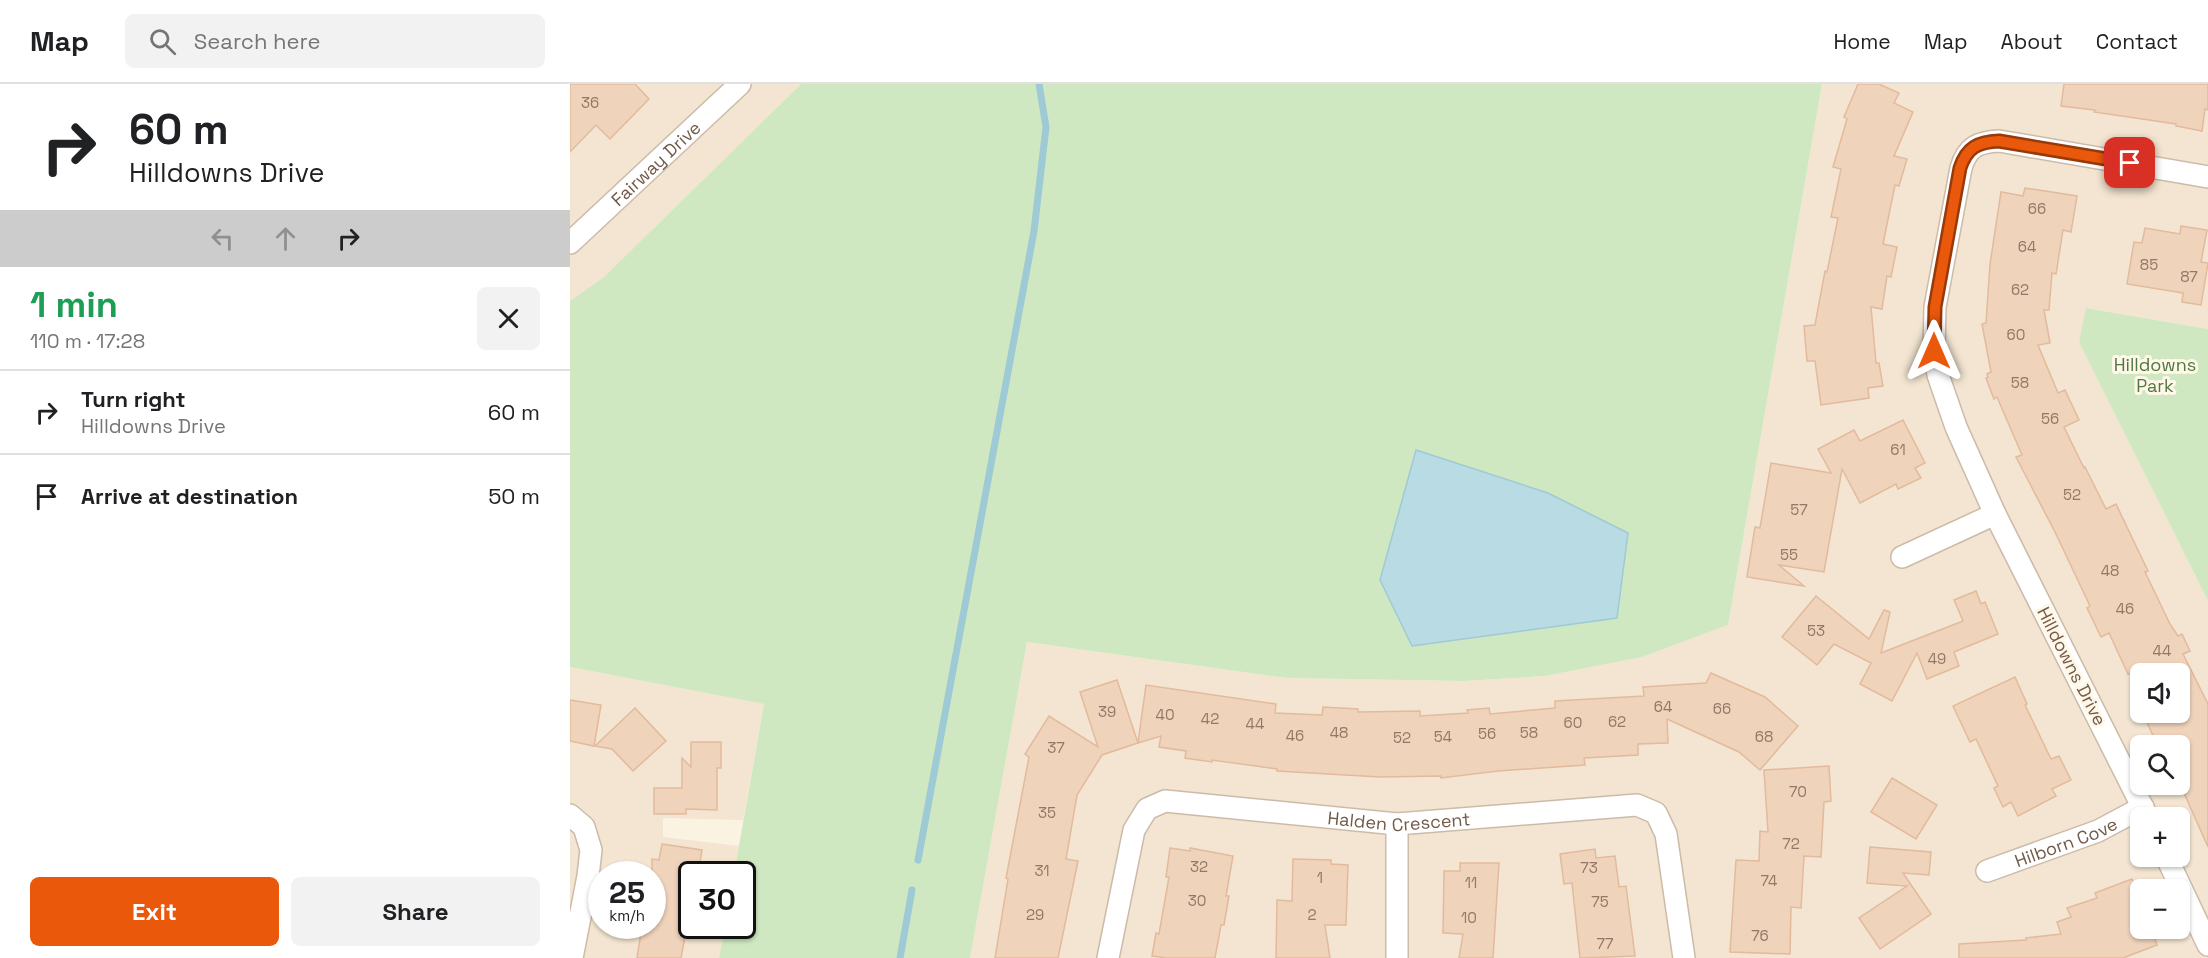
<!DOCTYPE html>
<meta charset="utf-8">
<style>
body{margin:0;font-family:"Space Grotesk",sans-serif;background:#f2f2f2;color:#202124;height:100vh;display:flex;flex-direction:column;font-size:22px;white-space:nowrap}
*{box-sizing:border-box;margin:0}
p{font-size:20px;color:#757577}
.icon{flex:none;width:33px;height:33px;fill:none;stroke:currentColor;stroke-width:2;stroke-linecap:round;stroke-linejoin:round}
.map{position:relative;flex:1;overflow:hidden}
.sheet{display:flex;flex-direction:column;background:#fff;width:570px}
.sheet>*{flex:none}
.guide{background:#fff;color:#202124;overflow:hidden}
.controls{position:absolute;left:1560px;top:579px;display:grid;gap:12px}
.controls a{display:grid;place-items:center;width:60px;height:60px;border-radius:9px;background:#fff;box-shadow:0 2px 4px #0004;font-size:30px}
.speed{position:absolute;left:18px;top:777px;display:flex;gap:12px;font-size:30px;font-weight:700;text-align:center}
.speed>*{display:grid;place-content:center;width:78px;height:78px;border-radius:50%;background:#fff;box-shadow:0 2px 4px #0004;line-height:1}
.speed small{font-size:15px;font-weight:400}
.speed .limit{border:3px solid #111;border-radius:9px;background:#fff;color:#111}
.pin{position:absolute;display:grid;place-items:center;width:51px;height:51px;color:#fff;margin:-26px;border-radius:12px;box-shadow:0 3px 9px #0006}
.me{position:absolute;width:66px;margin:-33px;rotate:0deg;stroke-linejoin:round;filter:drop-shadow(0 0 4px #0008)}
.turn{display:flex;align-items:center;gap:21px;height:126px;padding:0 30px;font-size:27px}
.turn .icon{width:78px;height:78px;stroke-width:2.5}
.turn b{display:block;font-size:42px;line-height:51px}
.lanes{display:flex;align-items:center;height:57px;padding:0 30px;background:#0003;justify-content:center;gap:30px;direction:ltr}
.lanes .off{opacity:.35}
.round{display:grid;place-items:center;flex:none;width:63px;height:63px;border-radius:9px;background:#f2f2f2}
.headline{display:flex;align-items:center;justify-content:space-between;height:102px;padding:0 30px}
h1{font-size:36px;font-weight:600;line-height:45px;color:#1e9e55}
.action{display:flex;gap:12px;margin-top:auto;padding:12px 30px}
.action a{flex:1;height:69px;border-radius:9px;background:#ea580c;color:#fff;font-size:24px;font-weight:600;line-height:69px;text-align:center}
.action a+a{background:#f2f2f2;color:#202124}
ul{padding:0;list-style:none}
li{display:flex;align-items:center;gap:18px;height:84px;padding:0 30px;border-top:2px solid #e0e0e0}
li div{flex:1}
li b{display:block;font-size:22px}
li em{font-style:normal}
header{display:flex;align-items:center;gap:36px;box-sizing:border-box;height:84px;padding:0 30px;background:#fff;border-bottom:2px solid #e0e0e0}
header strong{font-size:28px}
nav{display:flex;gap:33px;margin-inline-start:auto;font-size:21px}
.search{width:420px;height:54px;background:#f2f2f2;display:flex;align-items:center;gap:15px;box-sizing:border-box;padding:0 21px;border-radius:9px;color:#757577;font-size:22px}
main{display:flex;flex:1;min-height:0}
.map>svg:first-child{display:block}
</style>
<header>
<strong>Map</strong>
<div class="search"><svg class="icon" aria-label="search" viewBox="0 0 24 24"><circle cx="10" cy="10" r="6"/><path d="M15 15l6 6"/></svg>Search here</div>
<nav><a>Home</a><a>Map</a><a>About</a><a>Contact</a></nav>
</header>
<main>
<section class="sheet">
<div class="guide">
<div class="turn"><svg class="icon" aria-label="right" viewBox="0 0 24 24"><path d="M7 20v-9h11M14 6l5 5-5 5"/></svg><div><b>60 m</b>Hilldowns Drive</div></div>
<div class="lanes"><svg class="icon off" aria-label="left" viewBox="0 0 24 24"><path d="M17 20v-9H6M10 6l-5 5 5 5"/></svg><svg class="icon off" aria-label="ahead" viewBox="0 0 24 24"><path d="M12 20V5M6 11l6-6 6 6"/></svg><svg class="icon" aria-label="right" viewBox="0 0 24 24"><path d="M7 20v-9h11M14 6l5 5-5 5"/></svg></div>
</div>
<div class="headline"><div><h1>1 min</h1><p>110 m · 17:28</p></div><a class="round"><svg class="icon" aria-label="close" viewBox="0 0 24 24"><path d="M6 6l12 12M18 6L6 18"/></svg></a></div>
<ul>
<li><svg class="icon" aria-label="right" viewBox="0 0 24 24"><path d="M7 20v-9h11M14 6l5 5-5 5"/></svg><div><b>Turn right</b><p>Hilldowns Drive</p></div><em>60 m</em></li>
<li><svg class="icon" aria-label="arrive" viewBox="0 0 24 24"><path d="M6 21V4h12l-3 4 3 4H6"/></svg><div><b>Arrive at destination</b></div><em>50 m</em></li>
</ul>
<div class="action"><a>Exit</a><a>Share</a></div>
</section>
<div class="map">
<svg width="1638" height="874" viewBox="0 0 1638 874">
<rect width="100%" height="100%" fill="#fbf3e2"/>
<g fill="#f3e5d1" fill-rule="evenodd">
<polygon points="0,0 231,0 34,193 0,217"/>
<path d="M 1252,0 L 1638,0 L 1638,245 L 1517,224 L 1509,258 L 1638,517 L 1638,874 L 400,874 L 457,558 L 717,594 L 894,597 L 975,592 L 1072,573 L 1158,541 ZM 1570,590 L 1610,590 L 1610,628 L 1570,628 ZM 1570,662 L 1610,662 L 1610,700 L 1570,700 ZM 1570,734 L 1610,734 L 1610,772 L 1570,772 ZM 1570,806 L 1610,806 L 1610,844 L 1570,844 Z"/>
<path d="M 0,583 L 194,620 L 173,736 L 93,734 L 93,753 L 169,762 L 164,790 L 122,790 L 122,842 L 155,842 L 149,874 L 0,874 ZM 32,790 L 82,790 L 82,842 L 32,842 Z"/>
</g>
<g fill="#cfe8c1">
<polygon points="231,0 1252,0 1158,541 1072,573 975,592 894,597 717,594 457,558 400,874 149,874 155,842 172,842 172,790 164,790 194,620 0,583 0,217 34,193"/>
<polygon points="1516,224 1638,245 1638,517 1509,258"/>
</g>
<polygon fill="#b8dbe4" stroke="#9ecad6" stroke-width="1.5" points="846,366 978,409 1058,449 1047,534 842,562 810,496"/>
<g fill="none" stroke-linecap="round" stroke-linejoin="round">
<g stroke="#9ecad6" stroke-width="7">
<polyline points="348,776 464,147 476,43 469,0"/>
<polyline points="330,874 342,806"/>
</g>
</g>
<g fill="#f0d3bb" stroke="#e2ba9c" stroke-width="1.5">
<polygon points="0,0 65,0 79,15 40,55 26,41 0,68"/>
<polygon points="1288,0 1309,0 1329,9 1324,19 1343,28 1324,72 1337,75 1329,102 1325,101 1313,160 1327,163 1321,193 1317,192 1312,225 1301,223 1306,279 1309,279 1313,302 1298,304 1299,314 1251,321 1245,277 1237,277 1234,242 1245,241 1255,187 1257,188 1268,134 1261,133 1271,85 1263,83 1277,35 1274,33"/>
<polygon points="1494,0 1638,0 1638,26 1635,25 1632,47 1606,42 1606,40 1524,28 1525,26 1491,22"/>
<polygon points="1455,104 1507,112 1501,148 1493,146 1486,190 1482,189 1479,226 1474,226 1480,259 1468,261 1488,309 1495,306 1509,336 1494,343 1514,384 1515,383 1536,425 1546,420 1578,487 1575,488 1600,540 1608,552 1612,550 1620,567 1613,570 1638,620 1638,763 1610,700 1610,662 1588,662 1572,628 1610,628 1610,590 1558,590 1539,549 1531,553 1517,524 1520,522 1485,448 1446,373 1452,371 1427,313 1424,315 1416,294 1418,293 1417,290 1421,288 1412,240 1416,239 1420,180 1431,108 1453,112"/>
<polygon points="1611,142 1637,146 1631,178 1638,179 1631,221 1612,218 1613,209 1557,200 1564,158 1572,159 1575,144 1610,150"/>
<polygon points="1333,336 1355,379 1345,384 1351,394 1328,405 1326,400 1290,419 1272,385 1254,488 1209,481 1234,502 1177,493 1185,443 1190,444 1201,379 1261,389 1248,365 1284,346 1290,357"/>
<polygon points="1406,507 1411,520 1415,518 1428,550 1384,568 1389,582 1357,595 1347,569 1322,617 1290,600 1301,579 1264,560 1247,581 1212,553 1246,512 1299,555 1314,526 1320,528 1311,569 1393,537 1384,516"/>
<polygon points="1141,589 1195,613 1228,642 1190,686 1169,668 1097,635 1098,659 1068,660 1068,671 1014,674 1015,681 928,687 871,694 871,692 810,693 707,687 707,685 642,676 642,678 615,674 616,667 589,663 591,652 568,659 576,601 706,620 705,629 752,631 753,623 788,625 788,628 850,627 850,632 898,629 897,626 919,624 920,630 985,624 985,617 1074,612 1073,603 1136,599"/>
<polygon points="1445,593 1457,620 1455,621 1481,675 1489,672 1501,696 1482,705 1486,712 1448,732 1441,718 1433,723 1424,704 1428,702 1406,655 1400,658 1383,622"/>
<polygon points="547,596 568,659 532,671 507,711 496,775 508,777 488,874 425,874 438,795 436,794 459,673 455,670 479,632 528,663 510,608"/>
<polygon points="0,616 31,621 24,662 0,657"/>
<polygon points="65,624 96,657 63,687 42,665 25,662"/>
<polygon points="121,658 151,658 151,684 147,684 147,726 116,725 116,730 84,730 84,704 112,704 112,674 121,683"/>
<polygon points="1259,682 1261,717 1254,718 1251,773 1234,772 1231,824 1221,823 1220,870 1160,868 1166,776 1189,777 1190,747 1198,748 1194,686"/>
<polygon points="1322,694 1367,721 1346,755 1301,728"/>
<polygon points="92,760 132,766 128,790 122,790 122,816 111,874 67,874 72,842 82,842 82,775 89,776"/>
<polygon points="1300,763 1361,768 1359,791 1333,789 1361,830 1310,865 1289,834 1337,802 1297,799"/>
<polygon points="600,764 620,767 620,764 663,772 656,812 659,812 654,841 651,841 645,874 596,874 582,872 586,849 589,850 599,793 596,793"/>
<polygon points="1025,765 1026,774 1045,772 1049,803 1056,802 1065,872 1010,874 1002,799 994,800 990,770"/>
<polygon points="723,775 761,776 761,780 778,781 776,841 755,841 760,874 706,874 707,816 722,817"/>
<polygon points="890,779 929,779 923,874 889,874 893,850 873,849 874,787 890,787"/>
<polygon points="1562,795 1570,817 1570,844 1581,844 1587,861 1553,874 1389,874 1389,860 1456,856 1456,854 1491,850 1487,838 1501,833 1497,824 1527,814 1525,809"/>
</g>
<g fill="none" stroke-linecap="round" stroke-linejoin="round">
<defs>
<g id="street">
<path id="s1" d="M 0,159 L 170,0"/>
<polyline points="1332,473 1425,430"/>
<polyline points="0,731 14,743 21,766 18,792 2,874"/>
<path d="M 1578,734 L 1425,430 L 1386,343 L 1368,291 L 1364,266 L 1365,223 L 1391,84 C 1397,63 1408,58 1429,57 L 1638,93"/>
<polyline points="1596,772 1638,861"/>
<path id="s2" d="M 1417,787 L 1528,747 L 1573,723"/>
<path id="s3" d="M 538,874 L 564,746 L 577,725 L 595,717 L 827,740 L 1067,721 L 1086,729 L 1096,750 L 1114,874"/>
<polyline points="827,874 827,740"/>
</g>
</defs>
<use href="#street" stroke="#ccbba9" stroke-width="24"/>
<use href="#street" stroke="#fff" stroke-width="21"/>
</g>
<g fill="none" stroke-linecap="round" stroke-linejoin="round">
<defs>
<path id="route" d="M 1364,267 L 1365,223 L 1390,84 C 1397,63 1408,58 1429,57 L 1560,79"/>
</defs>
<use href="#route" stroke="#983908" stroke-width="15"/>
<use href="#route" stroke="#ea580c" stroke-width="10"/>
</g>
<g text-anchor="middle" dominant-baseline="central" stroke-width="6" stroke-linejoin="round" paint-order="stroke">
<g font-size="15" fill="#927866">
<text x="20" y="18">36</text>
<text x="1467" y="124">66</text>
<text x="1457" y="162">64</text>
<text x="1579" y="180">85</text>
<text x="1619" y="192">87</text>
<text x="1450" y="205">62</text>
<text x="1446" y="250">60</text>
<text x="1450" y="298">58</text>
<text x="1480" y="334">56</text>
<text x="1328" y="365">61</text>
<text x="1502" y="410">52</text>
<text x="1229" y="425">57</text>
<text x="1219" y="470">55</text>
<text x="1540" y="486">48</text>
<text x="1555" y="524">46</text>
<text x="1246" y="546">53</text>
<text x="1592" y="566">44</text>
<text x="1367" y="574">49</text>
<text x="1093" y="622">64</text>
<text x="1152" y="624">66</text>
<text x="537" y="627">39</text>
<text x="595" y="630">40</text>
<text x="640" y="634">42</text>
<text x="1047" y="637">62</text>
<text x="1003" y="638">60</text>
<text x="685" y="639">44</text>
<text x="769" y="648">48</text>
<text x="959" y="648">58</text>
<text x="917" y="649">56</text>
<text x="725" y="651">46</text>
<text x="873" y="652">54</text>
<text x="1194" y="652">68</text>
<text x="832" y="653">52</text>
<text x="486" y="663">37</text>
<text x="1228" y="707">70</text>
<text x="477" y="728">35</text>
<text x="1221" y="759">72</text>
<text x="629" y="782">32</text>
<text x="1019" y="783">73</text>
<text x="472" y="786">31</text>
<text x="750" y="793">1</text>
<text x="1199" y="796">74</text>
<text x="901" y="798">11</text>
<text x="627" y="816">30</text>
<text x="1030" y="817">75</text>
<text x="465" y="830">29</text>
<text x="742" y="830">2</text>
<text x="899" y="833">10</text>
<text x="1190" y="851">76</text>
<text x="1035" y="859">77</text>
</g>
<g font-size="18" fill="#725a49" stroke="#fff7e8">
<text stroke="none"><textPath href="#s1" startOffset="117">Fairway Drive</textPath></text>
<text transform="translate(1502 582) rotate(63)">Hilldowns Drive</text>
<text stroke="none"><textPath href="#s3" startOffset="410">Halden Crescent</textPath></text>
<text stroke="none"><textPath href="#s2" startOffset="84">Hilborn Cove</textPath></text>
</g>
<g font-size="18" fill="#4f7842" stroke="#fff7e8">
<text x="1585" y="280">Hilldowns<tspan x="1585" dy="21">Park</tspan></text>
</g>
</g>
</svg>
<div class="controls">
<a><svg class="icon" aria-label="sound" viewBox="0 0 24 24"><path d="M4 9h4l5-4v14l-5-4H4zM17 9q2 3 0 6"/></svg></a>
<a><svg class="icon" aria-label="search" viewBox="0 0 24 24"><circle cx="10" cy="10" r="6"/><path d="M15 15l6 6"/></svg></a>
<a>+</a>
<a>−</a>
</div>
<div class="speed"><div>25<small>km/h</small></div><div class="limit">30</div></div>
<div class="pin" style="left:1560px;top:79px;background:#d93025"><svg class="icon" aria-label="arrive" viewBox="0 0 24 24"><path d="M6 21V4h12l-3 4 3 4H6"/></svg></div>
<svg class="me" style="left:1364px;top:267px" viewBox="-20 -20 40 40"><path d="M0-17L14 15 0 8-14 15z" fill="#ea580c" stroke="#fff" stroke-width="4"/></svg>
</div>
</main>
